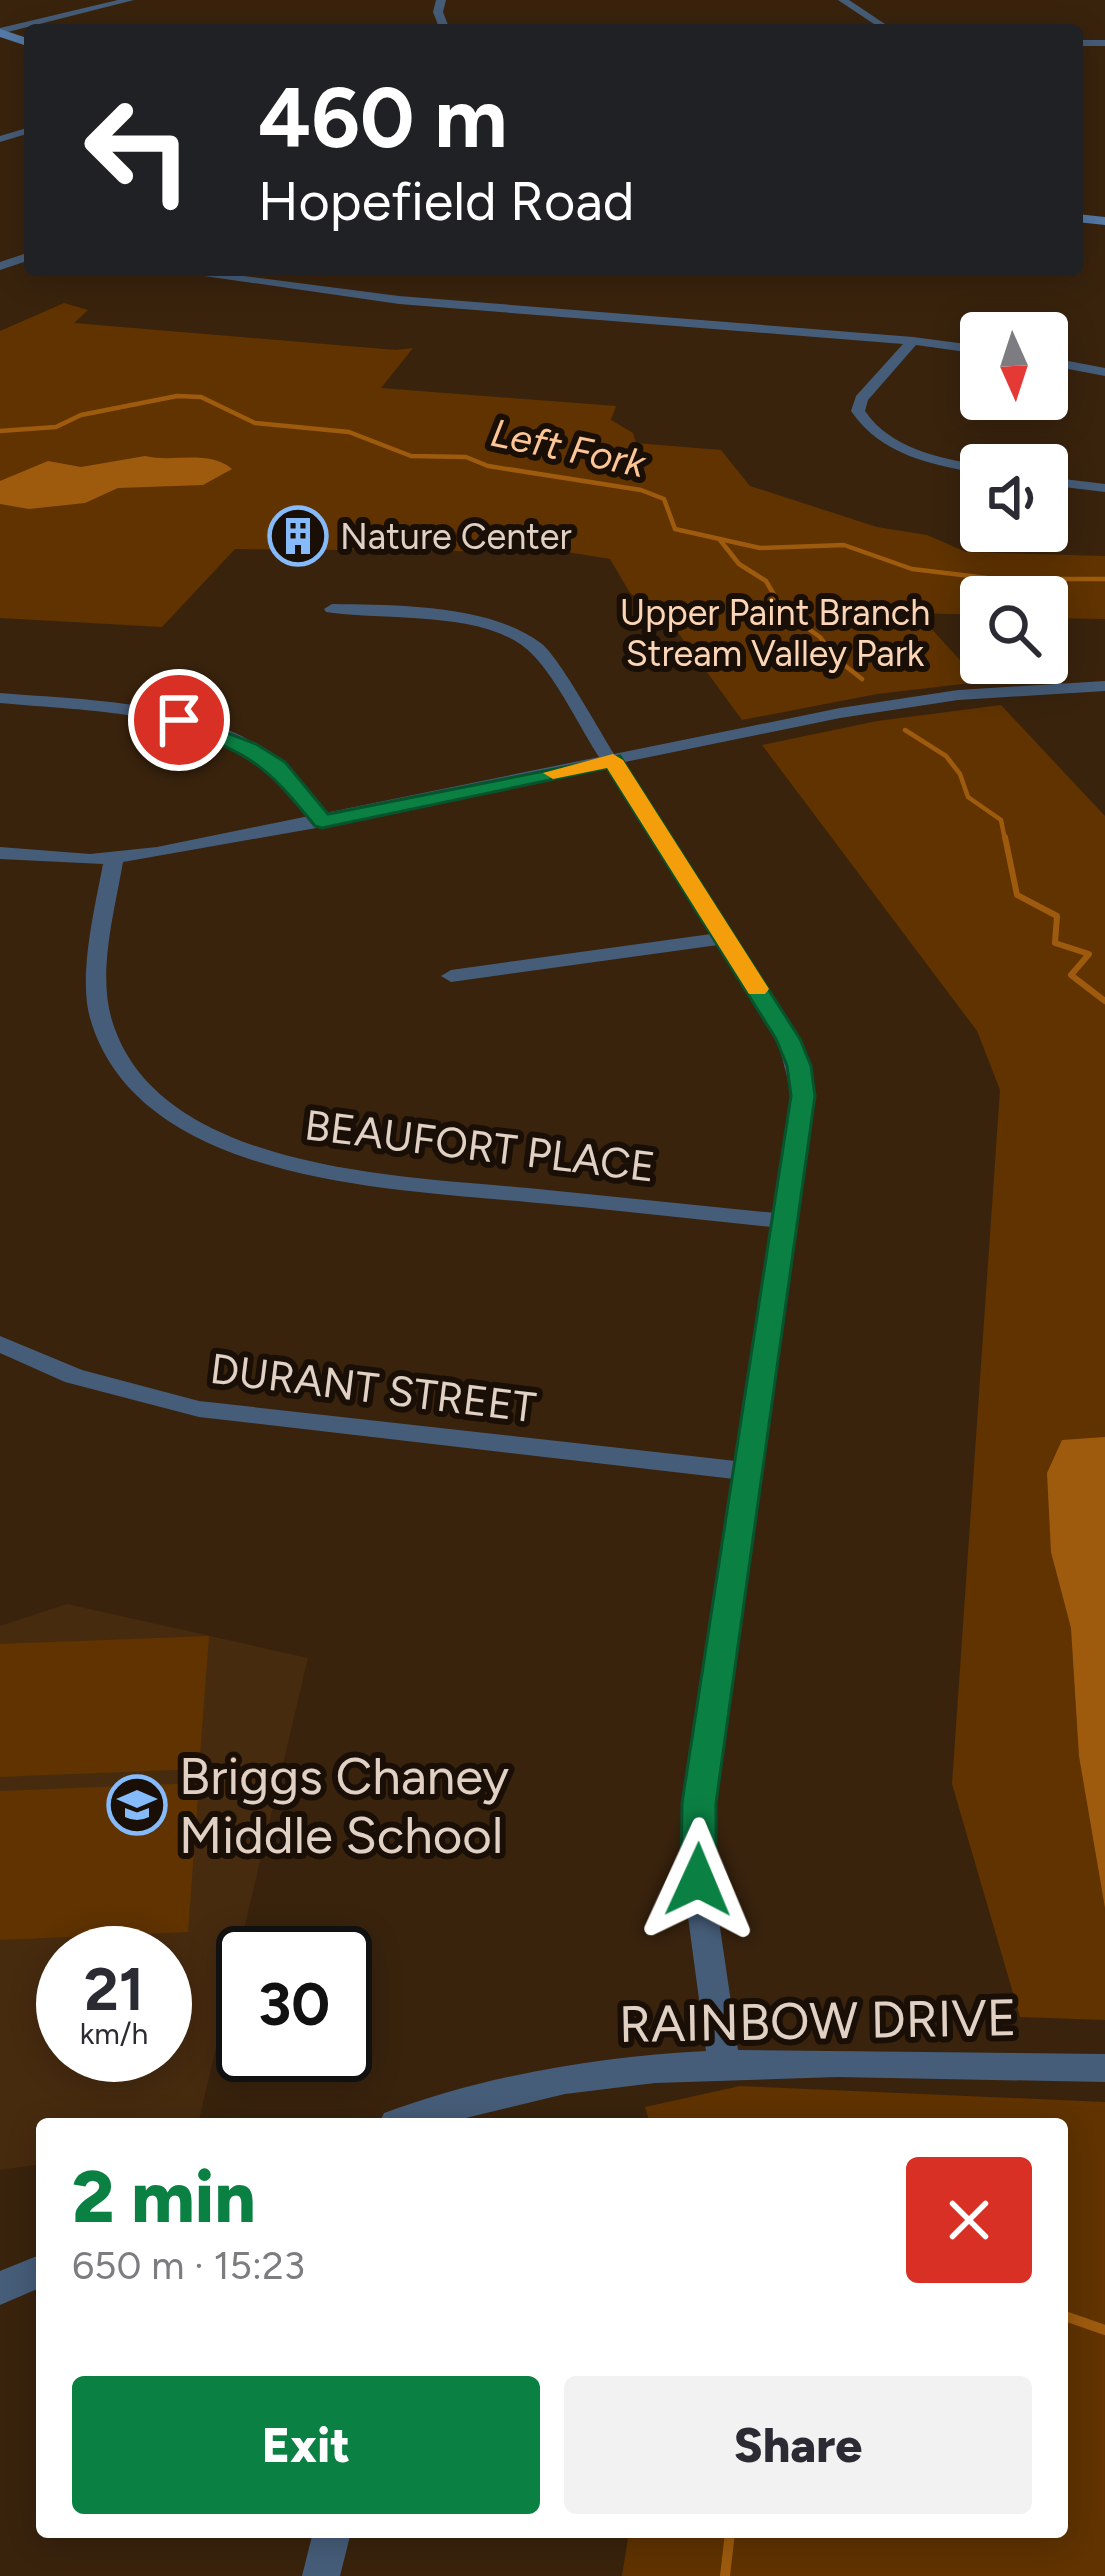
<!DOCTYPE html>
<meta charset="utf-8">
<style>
body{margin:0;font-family:Figtree,sans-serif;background:#f2f2f3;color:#2b2b33;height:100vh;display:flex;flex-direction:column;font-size:45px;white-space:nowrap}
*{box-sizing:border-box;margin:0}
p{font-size:39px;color:#7c7c81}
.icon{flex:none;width:66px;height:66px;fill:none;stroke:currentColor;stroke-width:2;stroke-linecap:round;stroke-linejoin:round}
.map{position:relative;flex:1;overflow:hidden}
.panel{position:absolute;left:36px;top:2118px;width:1032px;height:420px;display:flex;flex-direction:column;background:#fff;border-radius:12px;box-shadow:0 6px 30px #0003}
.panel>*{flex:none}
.guide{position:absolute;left:24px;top:24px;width:1059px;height:252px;border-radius:12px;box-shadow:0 6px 30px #0003;background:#202124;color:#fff;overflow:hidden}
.needle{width:78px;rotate:177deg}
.tools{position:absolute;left:960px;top:312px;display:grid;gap:24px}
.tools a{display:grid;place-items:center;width:108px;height:108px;border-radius:12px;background:#fff;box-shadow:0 6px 30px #0003;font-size:60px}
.speed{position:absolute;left:36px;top:1926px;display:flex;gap:24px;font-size:60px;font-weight:700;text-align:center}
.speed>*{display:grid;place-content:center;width:156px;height:156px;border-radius:50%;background:#fff;box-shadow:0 6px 30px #0003;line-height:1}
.speed small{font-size:30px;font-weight:400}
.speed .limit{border:6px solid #111;border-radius:18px;background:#fff;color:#111}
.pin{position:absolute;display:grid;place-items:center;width:102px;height:102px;color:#fff;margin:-51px;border:6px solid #fff;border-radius:50%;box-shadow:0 3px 12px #0007}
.me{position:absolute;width:132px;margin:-66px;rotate:1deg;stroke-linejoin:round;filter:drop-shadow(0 0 9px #0008)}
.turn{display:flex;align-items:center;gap:42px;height:252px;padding:0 36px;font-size:54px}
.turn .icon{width:156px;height:156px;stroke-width:2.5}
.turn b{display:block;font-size:84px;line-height:102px}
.round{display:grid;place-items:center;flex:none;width:126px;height:126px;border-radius:12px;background:#f2f2f3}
.summary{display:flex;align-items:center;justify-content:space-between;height:204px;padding:0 36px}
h1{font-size:72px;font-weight:800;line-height:90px;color:#0b8043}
.primary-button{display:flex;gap:24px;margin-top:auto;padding:24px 36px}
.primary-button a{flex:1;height:138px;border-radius:12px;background:#0b8043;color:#fff;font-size:48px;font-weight:800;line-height:138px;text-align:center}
.primary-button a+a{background:#f2f2f3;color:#2b2b33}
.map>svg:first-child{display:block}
</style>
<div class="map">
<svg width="1105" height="2576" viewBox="0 0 1105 2576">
<rect width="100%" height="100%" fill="#39230d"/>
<path fill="#472b0f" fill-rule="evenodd" d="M 67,1604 L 308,1658 L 198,2124 L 42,2124 L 42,2164 L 0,2170 L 0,1626 ZM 63,1953 L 165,1953 L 165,2055 L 63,2055 Z"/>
<g fill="#603300">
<polygon points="64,303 88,310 74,323 396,350 413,348 381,388 616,406 611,420 633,433 636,443 721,450 750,486 877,527 927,535 966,552 1105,556 1105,619 1047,618 1047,597 981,597 981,615 917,613 980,682 877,694 742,720 668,619 630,593 610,559 567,552 235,549 162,627 0,618 0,331"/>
<polygon points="1001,705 1105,816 1105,2020 1020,2017 952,1784 1000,1090 977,1031 762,745 877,721"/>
<polygon points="209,1636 199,1769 0,1777 0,1644"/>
<polygon points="199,1783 188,1932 0,1940 0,1791"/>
<polygon points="740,2086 1105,2102 1105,2576 622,2576 629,2532 1062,2532 1062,2124 650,2124 645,2107"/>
</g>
<g fill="#9e5b0e">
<path d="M 145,456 C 174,463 207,449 232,469 L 203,485 L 118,488 L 85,503 L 29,509 L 0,504 L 0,481 L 48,461 L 81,467 Z"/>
<polygon points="1105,1437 1105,1908 1079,1756 1071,1628 1051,1552 1047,1473 1062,1440"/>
</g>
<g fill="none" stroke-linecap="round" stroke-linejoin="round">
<g stroke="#9e5b0e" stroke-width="4.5">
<polyline points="0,431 56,427 81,415 177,396 201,397 255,423 349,432 411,456 466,457 488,466 641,490 664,499 675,529 760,548 844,545 912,569 987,578 1003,589 1027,594 1042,592 1061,579 1105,579"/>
<polyline points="720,540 739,564 766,581 784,612 820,637 834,657 862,679"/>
<polyline points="905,730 946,756 960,774 968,797 1001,820 1005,840"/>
</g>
<polyline stroke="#9e5b0e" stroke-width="6" points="1005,837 1017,895 1057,916 1055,943 1089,954 1071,975 1105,1001"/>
<g stroke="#9e5b0e" stroke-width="10">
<polyline points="1062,2315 1105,2330"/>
<polyline points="725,2576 730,2532"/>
</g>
<g fill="#465d79" fill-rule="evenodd">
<polygon points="118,0 134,0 0,34 0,28"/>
<polygon points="436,0 446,0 443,12 450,30 440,30 433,12"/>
<polygon points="838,0 849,0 894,30 883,30"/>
<rect x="1077" y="40" width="28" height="6"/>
<polygon points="30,127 30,133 0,142 0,136"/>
<polygon points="30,252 30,260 0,270 0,262"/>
<path d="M 163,270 L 197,270 L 399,296 L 913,337 L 981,346 L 981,354 L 916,345 L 868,400 L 865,411 C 891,449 938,457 981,466 L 981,474 C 931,464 882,456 851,411 L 856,396 L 903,344 L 399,304 Z"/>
<polygon points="1047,357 1105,368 1105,376 1047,365"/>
<polygon points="1047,477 1105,484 1105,492 1047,485"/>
<path d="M 332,604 C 394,605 491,604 542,644 C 560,659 599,730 614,754 L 840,708 L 958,690 L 1105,681 L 1105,691 L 958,700 L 840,718 L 620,763 L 799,1038 L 814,1096 L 714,1803 L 713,1880 L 738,2050 L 1105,2054 L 1105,2082 L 837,2077 L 655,2083 L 565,2094 L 441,2124 L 379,2124 L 384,2113 C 488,2075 595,2057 706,2051 L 683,1880 L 684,1803 L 734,1479 L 199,1417 L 65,1382 L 0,1353 L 0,1336 L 82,1370 L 199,1401 L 736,1461 L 772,1227 C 690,1219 609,1209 527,1202 C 389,1189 137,1182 90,1018 C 78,976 95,907 103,864 L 0,859 L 0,847 L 90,854 L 157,847 L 309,816 C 231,709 120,714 0,703 L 0,693 C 95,701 206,700 284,763 C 300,777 313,796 325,813 L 599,757 C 579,726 558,681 533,655 C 491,609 382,621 326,612 L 324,609 ZM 605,767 L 711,934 L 451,970 L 441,976 L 451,982 L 718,945 L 777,1038 L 792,1096 L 774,1213 C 692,1205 610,1196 528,1188 C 400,1176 154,1171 111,1017 C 98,970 115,909 123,862 L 322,827 Z"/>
<polygon points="42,2254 42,2287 0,2305 0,2271"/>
<polygon points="313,2532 351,2532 340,2576 302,2576"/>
</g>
<g fill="#557aa7" fill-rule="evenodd">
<polygon points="0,29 30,39 30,47 0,37"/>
<polygon points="1077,214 1105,217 1105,225 1077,222"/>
</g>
</g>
<path fill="#0b8043" stroke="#07532c" stroke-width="3" d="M 179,714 L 256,744 L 285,762 L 328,814 L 620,756 L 800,1039 L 811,1066 L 815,1096 L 716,1803 L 716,1880 L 711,1890 L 698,1894 L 686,1890 L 681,1880 L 682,1803 L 791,1096 L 787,1066 L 776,1039 L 607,768 L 322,828 L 315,826 C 262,760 250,755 172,725 L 169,720 Z"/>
<polygon fill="#f59e0b" points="613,754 623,760 769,989 765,994 749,994 607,768 553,779 543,773"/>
<defs>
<symbol id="building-ring" viewBox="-11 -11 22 22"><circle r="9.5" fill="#190f06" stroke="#86bbfb" stroke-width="1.5"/><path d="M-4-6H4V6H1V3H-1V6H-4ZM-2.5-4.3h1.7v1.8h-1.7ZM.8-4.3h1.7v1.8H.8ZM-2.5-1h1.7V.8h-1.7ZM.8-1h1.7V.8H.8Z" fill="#86bbfb"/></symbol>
<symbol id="school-ring" viewBox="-11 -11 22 22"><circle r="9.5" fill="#190f06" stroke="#86bbfb" stroke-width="1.5"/><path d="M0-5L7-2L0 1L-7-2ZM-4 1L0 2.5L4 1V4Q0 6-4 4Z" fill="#86bbfb"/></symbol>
</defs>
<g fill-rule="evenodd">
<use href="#building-ring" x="265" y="503" width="66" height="66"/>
<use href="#school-ring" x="104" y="1772" width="66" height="66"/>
</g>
<g text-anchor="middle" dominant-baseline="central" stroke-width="12" stroke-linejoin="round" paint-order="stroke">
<g font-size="36" fill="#e0d1c4" stroke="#190f06" text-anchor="start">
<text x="340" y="536">Nature Center</text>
</g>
<g font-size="36" fill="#fbd5b6" stroke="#190f06">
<text x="775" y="612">Upper Paint Branch<tspan x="775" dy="41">Stream Valley Park</tspan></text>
</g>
<g font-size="39" font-style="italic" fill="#fdc596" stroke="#190f06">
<text transform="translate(568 448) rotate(12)">Left Fork</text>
</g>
<g font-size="42" fill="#e0d1c4" stroke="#190f06">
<text transform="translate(480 1146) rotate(7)">BEAUFORT PLACE</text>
<text transform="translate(373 1388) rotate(7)">DURANT STREET</text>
</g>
<g font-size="51" fill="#e0d1c4" stroke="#190f06" text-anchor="start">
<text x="179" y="1776">Briggs Chaney<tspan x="179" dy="59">Middle School</tspan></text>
</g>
<g font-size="51" fill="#e0d1c4" stroke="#190f06">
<text transform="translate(818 2021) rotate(-1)">RAINBOW DRIVE</text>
</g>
</g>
</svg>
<div class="tools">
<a><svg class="needle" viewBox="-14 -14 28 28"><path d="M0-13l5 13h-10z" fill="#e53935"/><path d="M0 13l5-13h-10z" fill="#7c7c81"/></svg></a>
<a><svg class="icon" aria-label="sound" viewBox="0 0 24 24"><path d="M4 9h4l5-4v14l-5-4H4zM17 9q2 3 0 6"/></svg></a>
<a><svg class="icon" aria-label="search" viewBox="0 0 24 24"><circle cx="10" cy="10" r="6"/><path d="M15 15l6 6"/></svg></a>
</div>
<div class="speed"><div>21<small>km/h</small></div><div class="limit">30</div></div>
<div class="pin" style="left:179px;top:720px;background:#d93025"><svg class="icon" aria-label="arrive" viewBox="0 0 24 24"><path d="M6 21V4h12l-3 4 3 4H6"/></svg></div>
<svg class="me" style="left:698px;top:1880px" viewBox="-20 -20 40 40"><path d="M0-17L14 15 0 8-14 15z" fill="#0b8043" stroke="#fff" stroke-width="4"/></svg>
<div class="guide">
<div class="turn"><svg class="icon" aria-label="left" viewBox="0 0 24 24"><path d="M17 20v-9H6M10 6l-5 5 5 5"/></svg><div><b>460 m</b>Hopefield Road</div></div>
</div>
<section class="panel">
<div class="summary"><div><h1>2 min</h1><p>650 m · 15:23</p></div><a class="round" style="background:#d93025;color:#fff"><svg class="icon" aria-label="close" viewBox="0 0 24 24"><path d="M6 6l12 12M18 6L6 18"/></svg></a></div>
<div class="primary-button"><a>Exit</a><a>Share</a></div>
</section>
</div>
